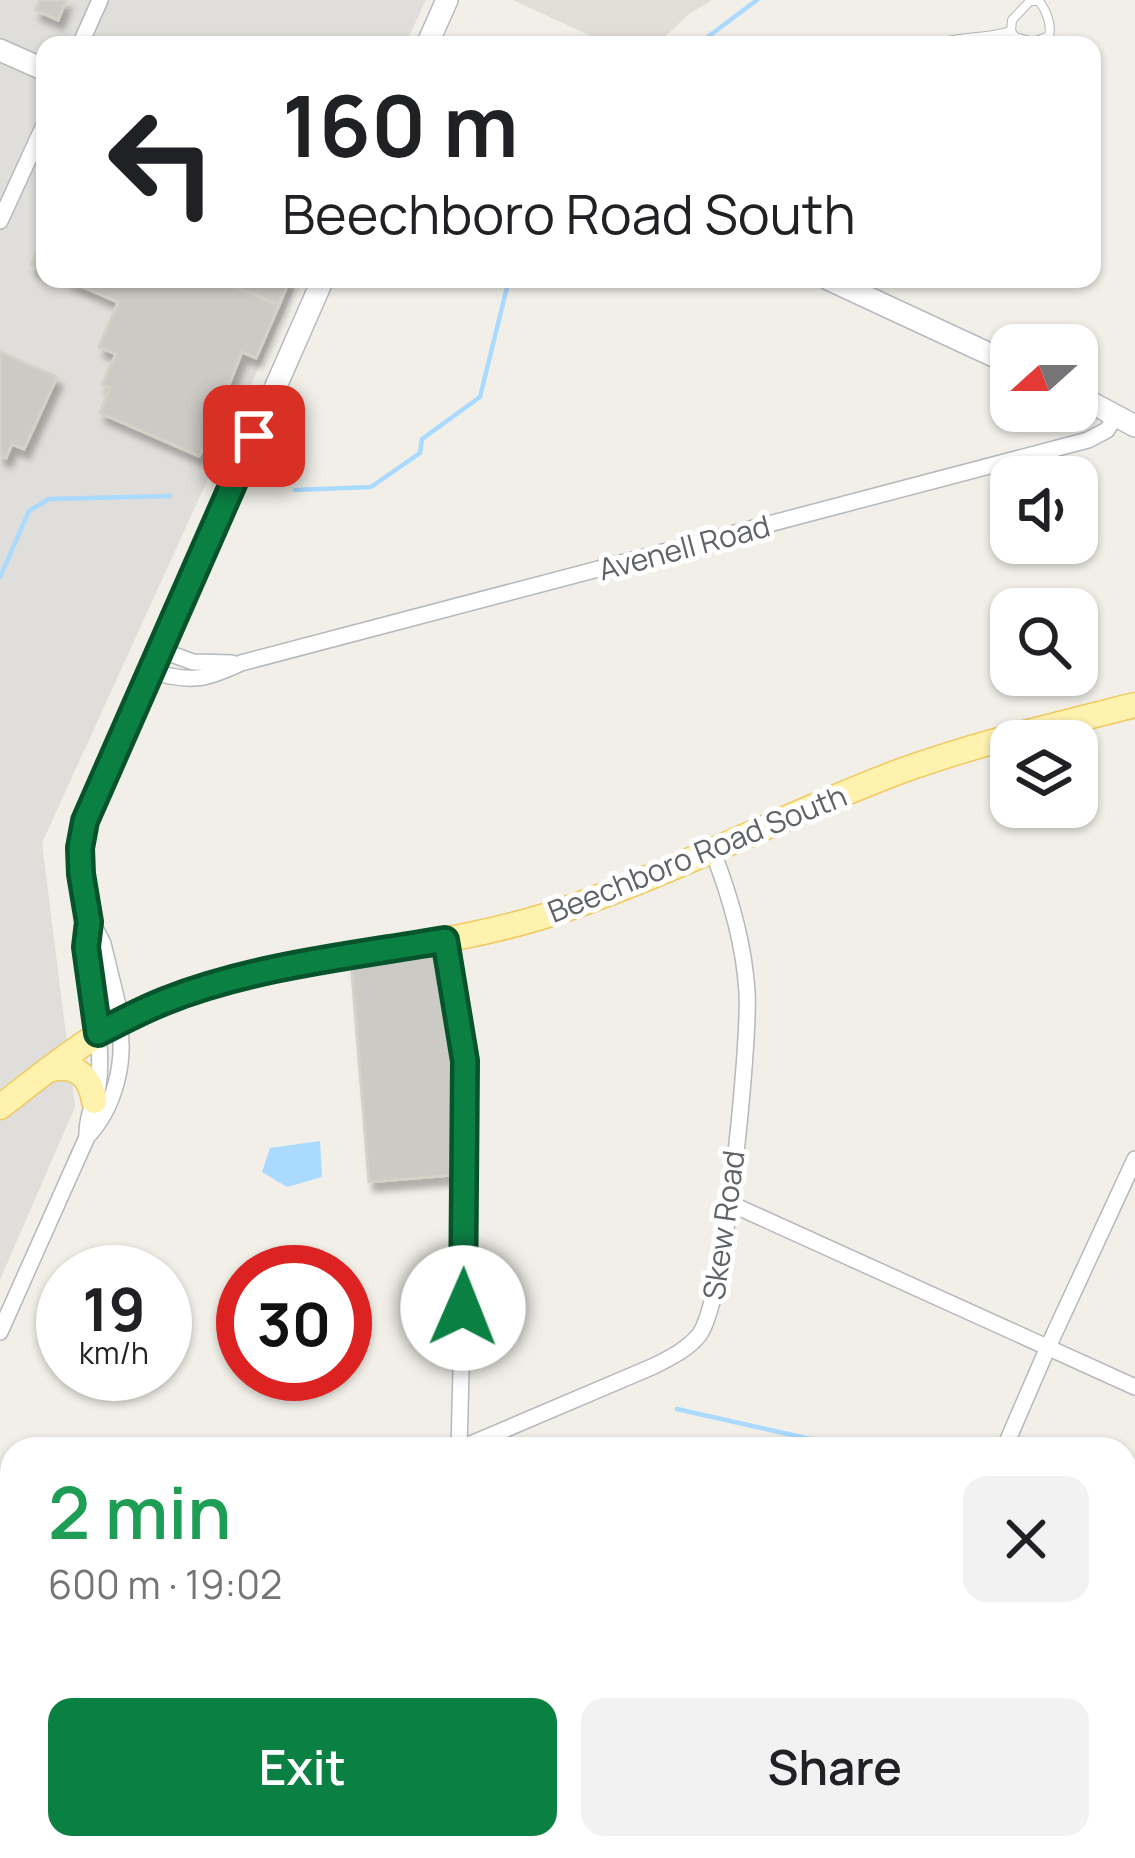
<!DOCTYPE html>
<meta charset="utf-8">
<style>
body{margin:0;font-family:Manrope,sans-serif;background:#f2f2f2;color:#202124;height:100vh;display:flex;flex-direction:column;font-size:45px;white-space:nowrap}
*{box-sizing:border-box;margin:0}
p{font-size:39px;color:#757577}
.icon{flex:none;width:66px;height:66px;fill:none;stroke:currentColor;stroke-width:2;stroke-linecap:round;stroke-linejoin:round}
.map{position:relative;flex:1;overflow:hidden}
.drawer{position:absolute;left:0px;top:1437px;width:1137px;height:423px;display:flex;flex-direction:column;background:#fff;border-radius:36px 36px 0 0;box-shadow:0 3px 9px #0004}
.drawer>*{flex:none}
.banner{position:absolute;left:36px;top:36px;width:1065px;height:252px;border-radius:24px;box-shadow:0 3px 9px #0004;background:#fff;color:#202124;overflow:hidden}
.needle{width:78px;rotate:249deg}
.controls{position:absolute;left:990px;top:324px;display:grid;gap:24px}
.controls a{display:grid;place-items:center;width:108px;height:108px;border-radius:24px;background:#fff;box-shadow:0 3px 9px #0004;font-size:60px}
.speed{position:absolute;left:36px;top:1245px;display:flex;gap:24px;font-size:60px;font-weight:700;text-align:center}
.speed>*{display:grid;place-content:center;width:156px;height:156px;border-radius:50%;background:#fff;box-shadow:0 3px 9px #0004;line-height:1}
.speed small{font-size:30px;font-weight:400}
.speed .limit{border:18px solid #d22;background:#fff;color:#111}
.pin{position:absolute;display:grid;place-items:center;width:102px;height:102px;color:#fff;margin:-51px;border-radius:24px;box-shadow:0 6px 18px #0006}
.me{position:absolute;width:132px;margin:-66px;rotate:1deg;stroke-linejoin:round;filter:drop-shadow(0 0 9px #0008)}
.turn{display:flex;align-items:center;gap:42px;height:252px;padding:0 48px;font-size:54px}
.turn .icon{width:156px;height:156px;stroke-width:2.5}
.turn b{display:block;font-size:84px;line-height:102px}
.round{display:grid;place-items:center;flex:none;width:126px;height:126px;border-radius:24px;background:#f2f2f2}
.summary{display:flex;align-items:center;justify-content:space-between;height:204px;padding:0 48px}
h1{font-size:72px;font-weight:600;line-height:90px;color:#1e9e55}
.cta{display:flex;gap:24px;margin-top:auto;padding:24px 48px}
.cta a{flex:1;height:138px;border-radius:24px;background:#0b8043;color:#fff;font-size:48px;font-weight:600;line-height:138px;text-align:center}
.cta a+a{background:#f2f2f2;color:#202124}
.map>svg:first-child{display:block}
</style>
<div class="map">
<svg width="1135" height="1858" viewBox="0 0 1135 1858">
<defs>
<filter id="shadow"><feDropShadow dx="5" dy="9" stdDeviation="3" flood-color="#0004"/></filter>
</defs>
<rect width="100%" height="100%" fill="#f1efe8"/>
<polygon fill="#e0deda" points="0,0 426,0 405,45 45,45 45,279 299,279 42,843 75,1107 0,1280"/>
<polygon fill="#e1ded6" points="513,0 712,0 689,14 656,45 610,45"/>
<polygon fill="#aadaff" points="320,1141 322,1177 287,1187 262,1172 270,1148"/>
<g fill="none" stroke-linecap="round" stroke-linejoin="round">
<g stroke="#aadaff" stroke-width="4.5">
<polyline points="697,45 757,0"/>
<polyline points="295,490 371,487 420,453 422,439 480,397 509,279"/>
<polyline points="0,577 29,511 49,499 170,496"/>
<polyline points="677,1409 819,1441 835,1449"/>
<polyline points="1045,1848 1054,1858"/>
</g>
</g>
<g fill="#cccac5" stroke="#d6d1c6" stroke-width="3" filter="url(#shadow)">
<polygon points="40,0 66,0 58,20 35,10"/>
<polygon points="45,231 45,271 31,265"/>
<polygon points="65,279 196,279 207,284 211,279 217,279 279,305 256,358 242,352 228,387 239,391 213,450 205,446 199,456 100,413 110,388 102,384 116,354 99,347 118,302"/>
<polygon points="217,279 290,279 279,305"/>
<polygon points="0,352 57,377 24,449 12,444 6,458 0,455"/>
<polygon points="446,952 465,1174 369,1182 351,960"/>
</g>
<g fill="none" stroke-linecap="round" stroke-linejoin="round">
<defs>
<g id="lane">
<path d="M 1030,1 L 1039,1 C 1046,10 1052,24 1049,36 L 1034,42 L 1015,37 L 1011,31 L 1012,20 Z"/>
<path d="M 931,45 C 957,36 984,39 1011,31"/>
</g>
<g id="street">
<polyline points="80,45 100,0"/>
<polyline points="0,221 45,123"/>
<polyline points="160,650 193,662 232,663"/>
<path d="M 150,671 C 190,683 205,680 241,663 L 1088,440 L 1107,430 L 1116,415"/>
<path d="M 445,940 L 465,1061 L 466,1174 L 459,1449 L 654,1366 C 670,1358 688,1349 699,1335 C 725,1303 750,1042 747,992 C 744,944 730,895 712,850"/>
<path d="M 87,1137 C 86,1118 94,1104 98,1086 C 101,1068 100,1051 98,1033"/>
<polyline points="729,1203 1135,1387"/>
<path d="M 0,1332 L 87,1137 C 115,1107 126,1062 119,1022"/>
<polyline points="1004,1449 1048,1347 1135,1159"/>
<polyline points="0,1797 12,1803"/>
<polyline points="112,1848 135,1858"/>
<polyline points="59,1858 63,1848"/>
<polyline points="359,1858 364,1848"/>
<polyline points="657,1858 661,1848"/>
<polyline points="884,1858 887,1848"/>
</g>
<g id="secondary">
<polyline points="427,45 447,0"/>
<polyline points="0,50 45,70"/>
<polyline points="828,279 1011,364"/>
<polyline points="1077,395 1135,426"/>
<polyline points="89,923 100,944 119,1022"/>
<polyline points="98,1033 86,947 89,923 81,874 80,848 85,821 323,279"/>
<polyline points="1125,1844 1135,1822"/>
</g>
<g id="primary">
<path d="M 48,1070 C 74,1062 90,1075 94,1101"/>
<path d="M 0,1107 C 53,1066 104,1023 168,999 C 298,952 439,954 569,908 C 681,869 787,814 898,772 C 975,744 1055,725 1135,705"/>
</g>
</defs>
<use href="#lane" stroke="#b5b8bc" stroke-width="10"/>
<use href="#street" stroke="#b5b8bc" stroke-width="18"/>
<use href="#secondary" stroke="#b6babf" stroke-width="24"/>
<use href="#primary" stroke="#f2c960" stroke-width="27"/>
<use href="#lane" stroke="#fff" stroke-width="8"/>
<use href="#street" stroke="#fff" stroke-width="15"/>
<use href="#secondary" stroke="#fff" stroke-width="21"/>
<use href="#primary" stroke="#fff2af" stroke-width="24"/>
</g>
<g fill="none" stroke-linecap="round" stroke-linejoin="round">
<defs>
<path id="route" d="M 254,436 L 85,821 L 80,848 L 81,874 L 89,922 L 86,947 L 98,1033 C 120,1022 142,1010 165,1001 C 253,966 352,956 445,940 L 465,1061 L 463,1308"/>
</defs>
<use href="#route" stroke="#07532c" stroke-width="30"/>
<use href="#route" stroke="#0b8043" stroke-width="21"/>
</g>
<g text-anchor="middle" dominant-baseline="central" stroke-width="10" stroke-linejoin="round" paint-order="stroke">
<g font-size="30" fill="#5f6368" stroke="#fff">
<text transform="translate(684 547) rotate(-15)">Avenell Road</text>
<text transform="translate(697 853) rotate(-22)">Beechboro Road South</text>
<text transform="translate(723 1225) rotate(-82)">Skew Road</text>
</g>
</g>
</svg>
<div class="controls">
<a><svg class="needle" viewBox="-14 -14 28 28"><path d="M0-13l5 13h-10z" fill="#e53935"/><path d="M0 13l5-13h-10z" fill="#757577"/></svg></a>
<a><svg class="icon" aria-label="sound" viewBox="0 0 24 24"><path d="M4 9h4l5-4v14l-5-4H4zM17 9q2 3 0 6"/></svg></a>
<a><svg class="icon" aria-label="search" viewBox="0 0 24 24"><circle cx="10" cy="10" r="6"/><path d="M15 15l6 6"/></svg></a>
<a><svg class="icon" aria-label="layers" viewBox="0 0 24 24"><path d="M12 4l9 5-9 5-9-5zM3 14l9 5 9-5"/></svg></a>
</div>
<div class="speed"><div>19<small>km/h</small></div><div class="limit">30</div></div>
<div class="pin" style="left:254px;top:436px;background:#d93025"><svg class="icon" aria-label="arrive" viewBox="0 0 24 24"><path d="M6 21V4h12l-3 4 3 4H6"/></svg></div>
<svg class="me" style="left:463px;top:1308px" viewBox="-20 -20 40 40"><circle r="19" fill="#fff"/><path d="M0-13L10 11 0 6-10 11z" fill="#0b8043"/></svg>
<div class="banner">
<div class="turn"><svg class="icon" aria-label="left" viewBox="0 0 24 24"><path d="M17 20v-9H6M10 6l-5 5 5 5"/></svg><div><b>160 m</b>Beechboro Road South</div></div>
</div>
<section class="drawer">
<div class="summary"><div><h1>2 min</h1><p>600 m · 19:02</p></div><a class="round"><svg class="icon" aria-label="close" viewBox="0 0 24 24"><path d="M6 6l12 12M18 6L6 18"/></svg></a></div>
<div class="cta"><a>Exit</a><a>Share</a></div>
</section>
</div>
